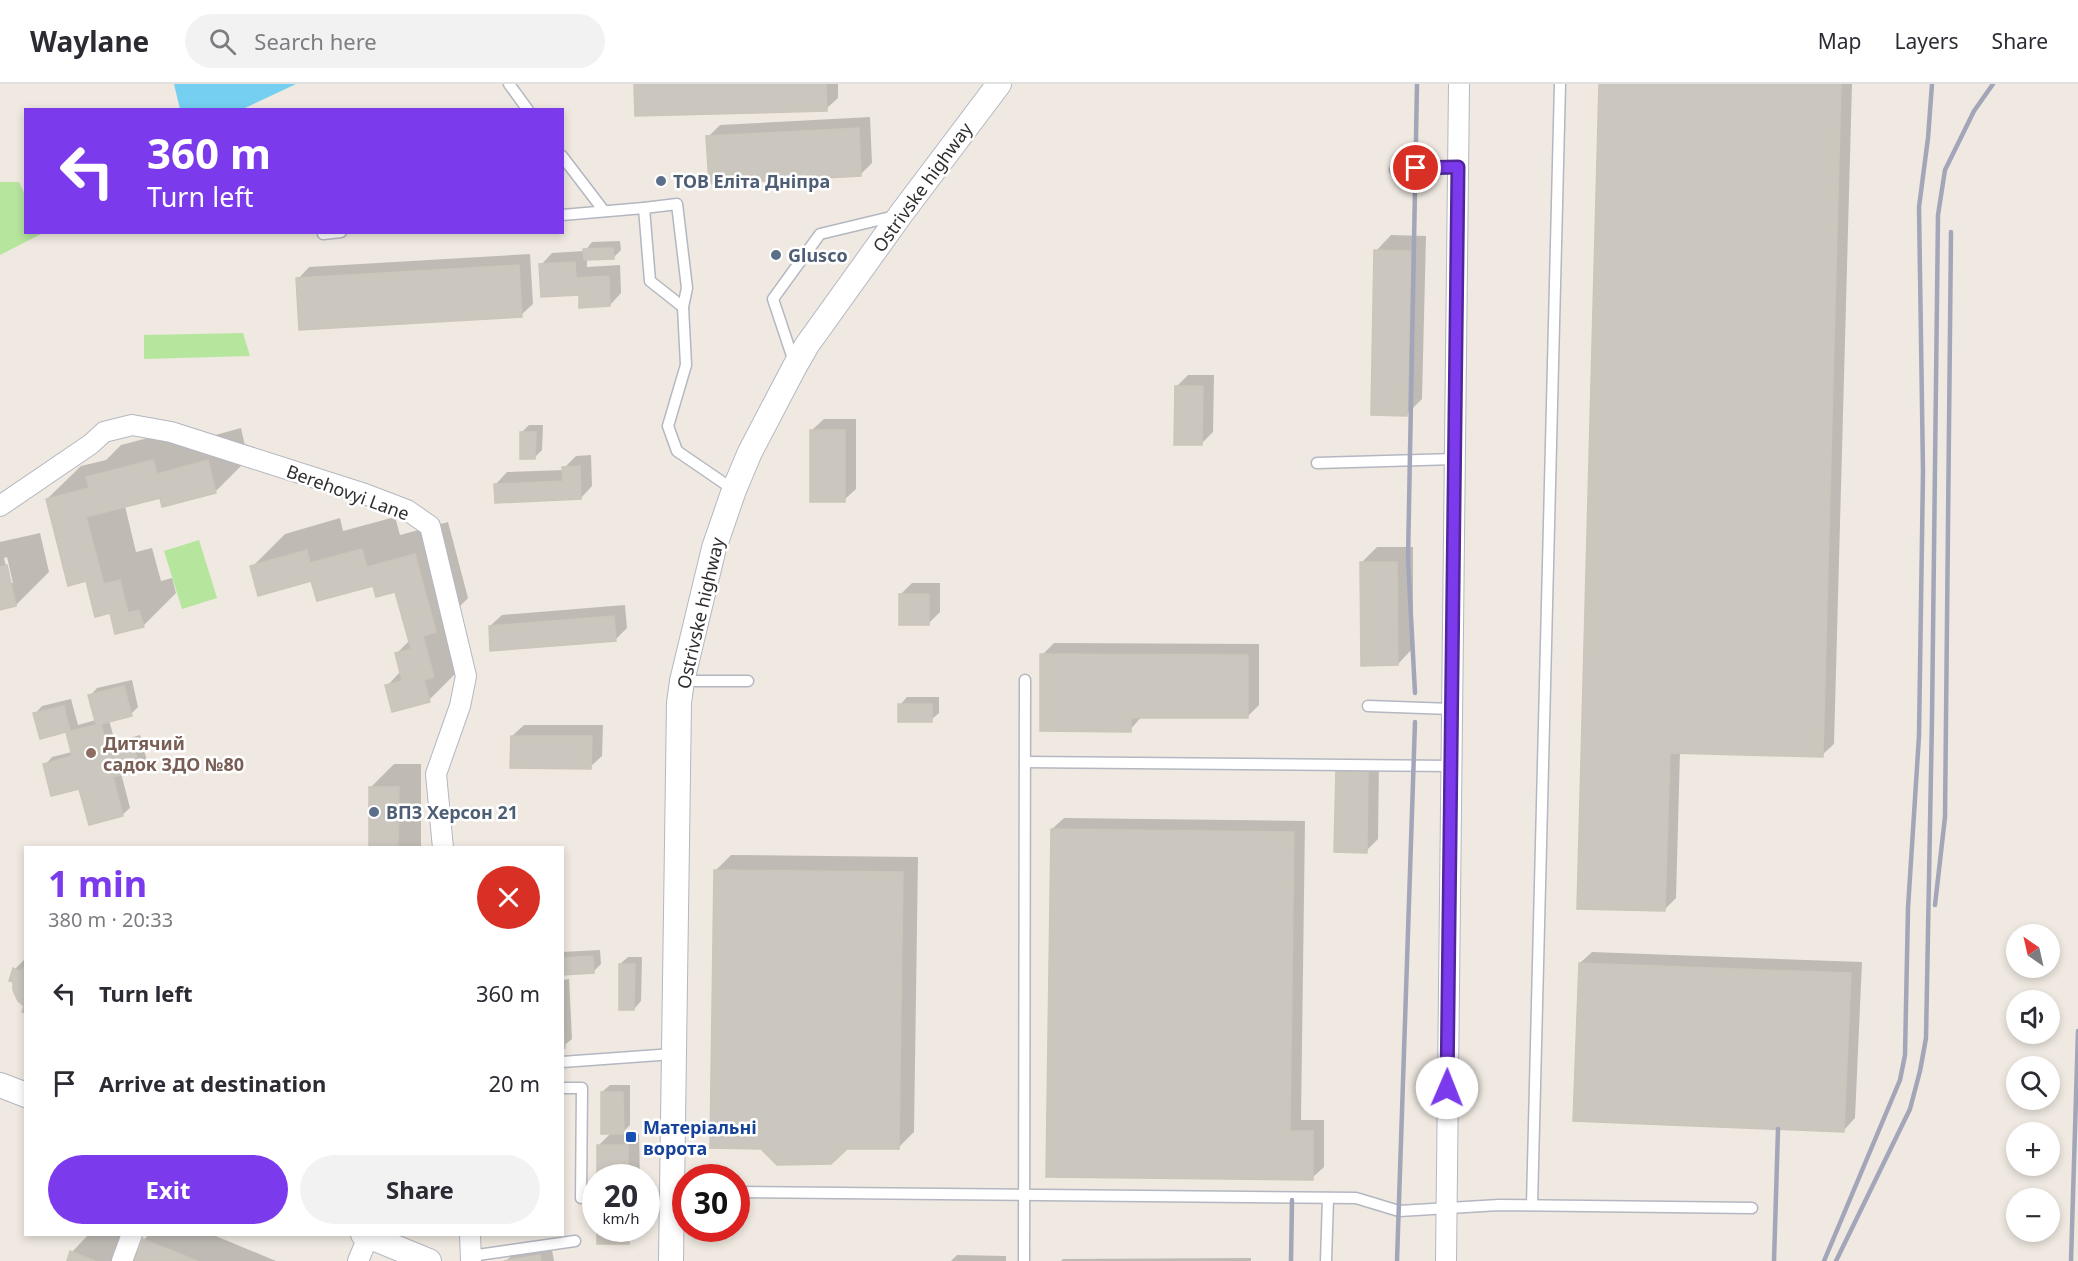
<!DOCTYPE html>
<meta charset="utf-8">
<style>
body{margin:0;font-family:"Noto Sans",sans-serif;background:#f2f2f3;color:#2b2b33;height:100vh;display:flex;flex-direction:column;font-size:22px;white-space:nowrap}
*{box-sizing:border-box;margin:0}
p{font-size:20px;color:#7c7c81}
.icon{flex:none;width:33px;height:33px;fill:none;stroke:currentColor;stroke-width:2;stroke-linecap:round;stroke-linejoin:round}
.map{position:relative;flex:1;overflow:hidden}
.panel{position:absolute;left:24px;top:762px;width:540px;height:390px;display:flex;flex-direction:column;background:#fff;border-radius:0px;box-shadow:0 3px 9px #0003}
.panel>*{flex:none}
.guide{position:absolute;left:24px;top:24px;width:540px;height:126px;border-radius:0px;box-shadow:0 3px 9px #0003;background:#7c3aed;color:#fff;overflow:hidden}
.needle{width:39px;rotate:326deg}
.fabs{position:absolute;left:2006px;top:840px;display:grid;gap:12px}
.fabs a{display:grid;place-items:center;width:54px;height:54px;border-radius:50%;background:#fff;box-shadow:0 3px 9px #0003;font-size:30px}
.speed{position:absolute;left:582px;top:1080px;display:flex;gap:12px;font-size:30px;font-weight:700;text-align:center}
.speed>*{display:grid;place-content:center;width:78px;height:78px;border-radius:50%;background:#fff;box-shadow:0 3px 9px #0003;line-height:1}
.speed small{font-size:15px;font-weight:400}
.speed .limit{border:9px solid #d22;background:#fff;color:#111}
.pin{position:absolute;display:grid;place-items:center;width:51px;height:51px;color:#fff;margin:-26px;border:3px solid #fff;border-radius:50%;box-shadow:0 2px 6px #0007}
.me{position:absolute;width:66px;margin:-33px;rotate:1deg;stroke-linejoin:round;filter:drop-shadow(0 0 4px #0008)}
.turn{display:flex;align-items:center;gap:21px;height:126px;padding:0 24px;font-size:27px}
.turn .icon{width:78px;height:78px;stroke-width:2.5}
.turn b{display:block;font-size:42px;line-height:51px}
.round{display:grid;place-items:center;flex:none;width:63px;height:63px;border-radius:32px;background:#f2f2f3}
.summary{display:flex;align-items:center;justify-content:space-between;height:102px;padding:0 24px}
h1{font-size:36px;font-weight:700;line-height:45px;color:#7c3aed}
.cta{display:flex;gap:12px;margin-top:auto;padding:12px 24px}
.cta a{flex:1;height:69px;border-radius:36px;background:#7c3aed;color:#fff;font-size:24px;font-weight:700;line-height:69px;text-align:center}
.cta a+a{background:#f2f2f3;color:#2b2b33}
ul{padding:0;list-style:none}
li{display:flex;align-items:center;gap:18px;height:90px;padding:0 24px}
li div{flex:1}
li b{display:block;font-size:22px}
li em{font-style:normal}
header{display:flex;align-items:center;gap:36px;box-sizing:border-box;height:84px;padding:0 30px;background:#fff;border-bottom:2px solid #e1e1e2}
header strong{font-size:28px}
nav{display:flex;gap:33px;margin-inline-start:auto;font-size:21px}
.search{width:420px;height:54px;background:#f2f2f3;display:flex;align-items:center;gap:15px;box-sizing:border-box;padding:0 21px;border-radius:33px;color:#7c7c81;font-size:22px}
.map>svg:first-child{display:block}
</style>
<header>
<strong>Waylane</strong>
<div class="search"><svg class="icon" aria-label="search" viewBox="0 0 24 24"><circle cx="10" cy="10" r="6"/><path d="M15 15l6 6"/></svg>Search here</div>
<nav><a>Map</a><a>Layers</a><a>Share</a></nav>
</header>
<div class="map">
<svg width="2078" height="1177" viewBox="0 0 2078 1177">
<rect width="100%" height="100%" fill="#efe9e1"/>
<g fill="#b6e59e">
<polygon points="0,98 19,98 25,111 26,148 43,149 0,171"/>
<polygon points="243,249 250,272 144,275 144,251"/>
<polygon points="199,456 217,514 182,525 164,467"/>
</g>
<polygon fill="#75cff0" points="174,0 296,0 243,25 180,25"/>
<g fill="#0003" fill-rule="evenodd">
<polygon points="635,0 838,0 838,14 826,25"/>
<polygon points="1601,0 1852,0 1834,660 1822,671 1680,668 1676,814 1665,825"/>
<polygon points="870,33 872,79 861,90 708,53 720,41"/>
<polygon points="1391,151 1426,152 1422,315 1407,330 1376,167"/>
<polygon points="620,157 621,166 613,174 587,174 587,183 620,181 621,209 610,221 580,209 541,181 552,169 585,167 592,158"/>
<polygon points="530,170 533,220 521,231 298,195 309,183"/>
<polygon points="1188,291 1214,291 1213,348 1201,360 1177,302"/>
<polygon points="824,335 856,335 856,405 844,416 812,346"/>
<polygon points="529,341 543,341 542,366 535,373 522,348"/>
<polygon points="186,344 190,358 241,344 248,375 215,408 161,412 125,422 136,468 152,464 161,497 172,494 176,509 143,542 111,527 87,496 47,415 81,382 106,376 121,361"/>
<polygon points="591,371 592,402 581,414 496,400 507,388 564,386 564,384 576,372"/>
<polygon points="395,433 400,451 448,438 468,514 457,525 462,583 429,616 387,602 401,587 396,570 410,556 396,506 374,500 312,495 252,483 285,450 340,434 343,447"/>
<path d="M 40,449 L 49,488 L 16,521 L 0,525 L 0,458 ZM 7,473 L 13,499 L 10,499 L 4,474 Z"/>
<polygon points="1377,463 1413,463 1413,564 1398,580 1361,479"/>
<polygon points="912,499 940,499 940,528 929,539 900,511"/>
<polygon points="625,521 627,544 615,556 490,542 502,531"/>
<polygon points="1054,559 1259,560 1259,621 1247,633 1142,632 1130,646 1042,571"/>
<polygon points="132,596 138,623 131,630 109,636 115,658 140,651 147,677 139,684 121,689 130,724 122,731 45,681 52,673 72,668 67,646 35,630 42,622 71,615 78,641 96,636 90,612 97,604"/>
<polygon points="907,613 939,613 939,629 931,636 900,621"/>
<polygon points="524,641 603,641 602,672 590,683 512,652"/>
<polygon points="1349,675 1379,676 1378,755 1366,767 1337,687"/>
<polygon points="394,680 421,680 421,764 370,764 371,703"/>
<polygon points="1064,734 1305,737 1301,1036 1324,1036 1324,1083 1312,1094 1052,745"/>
<polygon points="731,771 918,773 914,1048 898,1064 846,1063 715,787"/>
<polygon points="600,866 601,880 594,887 562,889 562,868"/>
<polygon points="1592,868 1862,878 1855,1034 1844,1046 1580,879"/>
<polygon points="628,873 642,873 641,917 634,925 620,880"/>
<polygon points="26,874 26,921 15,885"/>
<polygon points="569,895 572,955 562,963 562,896"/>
<polygon points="610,1001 630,1001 630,1041 621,1050 639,1050 640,1094 598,1094 598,1062 612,1048 602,1008"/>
<polygon points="598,1144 640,1144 640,1146 628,1158"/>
<polygon points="89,1150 134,1150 123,1177 68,1177 72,1168"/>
<polygon points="149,1150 211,1150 276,1177 135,1177 144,1156"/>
<polygon points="551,1160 554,1177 506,1177 518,1165"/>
<polygon points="957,1171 1006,1172 1006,1177 951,1177"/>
<polygon points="1251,1174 1251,1177 1061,1177 1063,1175"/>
</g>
<g fill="#cbc7bf" stroke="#cbc5ba" stroke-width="1.5">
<polygon points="634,0 826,0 827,27 635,32"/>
<polygon points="1599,0 1841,0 1823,673 1670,669 1665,827 1577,825"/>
<polygon points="859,44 861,92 709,100 706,52"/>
<polygon points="613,164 614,175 584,176 583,165"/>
<polygon points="1374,166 1411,167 1407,332 1371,331"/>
<polygon points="575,178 576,194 609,192 610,222 579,224 579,211 541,213 539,180"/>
<polygon points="519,181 522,233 299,246 296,194"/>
<polygon points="1175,302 1203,302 1202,361 1174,361"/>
<rect x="810" y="346" width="35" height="72"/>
<polygon points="520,348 536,348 535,375 520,375"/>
<polygon points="153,376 157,390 208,376 216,409 162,423 160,414 86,433 104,500 120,496 128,529 139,526 144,543 115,550 110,529 95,533 86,497 68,502 46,415 89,404 86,393"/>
<polygon points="580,382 581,415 495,419 494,400 563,397 562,383"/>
<polygon points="362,465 367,483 415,470 436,548 423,552 434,593 424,596 430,618 392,628 385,601 402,597 395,569 411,565 395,508 376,513 373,502 317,517 311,497 258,512 250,482 307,466 310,479"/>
<polygon points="1360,478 1397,478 1398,581 1361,582"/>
<polygon points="7,481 16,522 0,526 0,483"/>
<rect x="899" y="510" width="30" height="31"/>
<polygon points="614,532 616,557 490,567 489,542"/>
<polygon points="1040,570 1248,571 1248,634 1131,634 1131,648 1040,647"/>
<polygon points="124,602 132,632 101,640 107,664 133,658 140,686 113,693 123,732 89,741 79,705 51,712 43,680 72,672 66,648 40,655 33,629 64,622 70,647 96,641 88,611"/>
<rect x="898" y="620" width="34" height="18"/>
<polygon points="511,652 592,652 591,685 510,684"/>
<polygon points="1336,686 1368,687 1367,769 1334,768"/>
<polygon points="369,703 399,703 398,764 369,764"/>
<polygon points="1051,745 1294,748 1290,1047 1313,1047 1313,1096 1046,1093"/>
<polygon points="714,786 903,788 899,1065 847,1065 831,1080 777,1081 761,1065 710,1064"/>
<polygon points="593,872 594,889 562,891 562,874"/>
<polygon points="1579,879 1851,889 1844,1048 1573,1037"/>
<polygon points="619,880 635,880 634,926 619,926"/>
<polygon points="26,883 26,929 22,928 24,922 18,917 13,906 13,898 9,897 13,884 19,887"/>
<polygon points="562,918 565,964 562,964"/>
<polygon points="601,1008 623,1008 624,1050 601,1050"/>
<rect x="597" y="1061" width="31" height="33"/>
<rect x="597" y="1144" width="32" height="16"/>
<polygon points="143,1155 197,1177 134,1177"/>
<polygon points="70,1167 95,1177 67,1177"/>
<polygon points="540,1171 541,1177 504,1177"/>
</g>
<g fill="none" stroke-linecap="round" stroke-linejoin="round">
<defs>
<g id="service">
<polyline points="509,0 528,26"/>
<polyline points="562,72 604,127"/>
<polyline points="1395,86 1458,83"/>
<polyline points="644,124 677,120 687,204 683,223 686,281 668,342 677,367 734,406"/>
<polyline points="562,131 644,124 650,197 683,223"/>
<polyline points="323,150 341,148"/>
<polyline points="794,278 773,215 820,150 895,132"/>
<polyline points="1317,379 1455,375"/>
<polyline points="682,597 748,597"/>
<polyline points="1368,622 1451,625"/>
<polyline points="1025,678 1450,682"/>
<polyline points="562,978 673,970"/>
<polyline points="562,1004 582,1004 581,1114"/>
<polyline points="736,1108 1356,1114 1399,1127 1499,1121 1752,1124"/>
<polyline points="1532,1121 1560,0"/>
<polyline points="471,1172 575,1157"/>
<polyline points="1024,1177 1025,596"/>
<polyline points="1326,1177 1328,1114"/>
</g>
<g id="minor">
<polyline points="0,422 91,360 104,348 132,341 171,348 365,410 407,426 430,442 466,592 460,622 436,690 443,764"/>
<polyline points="470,1150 471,1177"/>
<polyline points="122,1177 132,1150"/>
<polyline points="358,1177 368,1153"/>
<polyline points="1446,1177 1459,0"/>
</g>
<g id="tertiary">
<polyline points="0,1001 26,1011"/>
<polyline points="363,1150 429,1177"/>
<polyline points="671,1177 679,619 682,597 714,464 734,406 750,368 795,282 807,261 901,130 999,0"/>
</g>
</defs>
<use href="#service" stroke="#b4b7c1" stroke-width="13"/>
<use href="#minor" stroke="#b4b7c1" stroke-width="22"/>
<use href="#tertiary" stroke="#b4b7c1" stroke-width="26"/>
<use href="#service" stroke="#fff" stroke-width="10"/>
<use href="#minor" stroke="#fff" stroke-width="20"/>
<use href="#tertiary" stroke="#fff" stroke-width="24"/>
<g stroke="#a3a6b8" stroke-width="4.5">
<polyline points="1415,609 1408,475 1417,0"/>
<polyline points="1935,821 1945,733 1951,148"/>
<polyline points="1291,1177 1292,1116"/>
<polyline points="1397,1177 1415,638"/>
<polyline points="1774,1177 1778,1045"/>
<polyline points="1824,1177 1900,996 1905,971 1908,824 1919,652 1923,387 1919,123 1928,54 1932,0"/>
<polyline points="1836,1177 1910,1025 1920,987 1926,954 1932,634 1938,131 1945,86 1974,27 1993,0"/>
<polyline points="2071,1177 2078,947"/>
</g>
</g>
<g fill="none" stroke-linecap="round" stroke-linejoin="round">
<defs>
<polyline id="route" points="1416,84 1458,83 1447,1004"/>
</defs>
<use href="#route" stroke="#51269a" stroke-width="15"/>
<use href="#route" stroke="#7c3aed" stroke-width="10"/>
</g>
<g fill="#5c6f8a" stroke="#fff" stroke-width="2">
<circle cx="661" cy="97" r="6"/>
<circle cx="776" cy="171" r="6"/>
<circle cx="374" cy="728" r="6"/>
</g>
<circle fill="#8d6e63" stroke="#fff" stroke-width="2" cx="91" cy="669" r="6"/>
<rect fill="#1a4fb4" stroke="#fff" stroke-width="2" x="625" y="1047" width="12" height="12" rx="3"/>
<g text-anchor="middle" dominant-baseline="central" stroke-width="5" stroke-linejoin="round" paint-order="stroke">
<g font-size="18" font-weight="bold" fill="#4e5e75" stroke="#fff" text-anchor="start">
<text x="673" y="97">ТОВ Еліта Дніпра</text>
<text x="788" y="171">Glusco</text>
<text x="386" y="728">ВПЗ Херсон 21</text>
</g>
<g font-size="18" fill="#2e2e2e" stroke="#fff">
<text transform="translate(922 103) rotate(-54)">Ostrivske highway</text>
<text transform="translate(348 408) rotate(20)">Berehovyi Lane</text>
<text transform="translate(700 529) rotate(-77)">Ostrivske highway</text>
</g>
<g font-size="18" font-weight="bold" fill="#785e54" stroke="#fff" text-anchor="start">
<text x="103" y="659">Дитячий<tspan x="103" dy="21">садок ЗДО №80</tspan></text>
</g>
<g font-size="18" font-weight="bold" fill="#164399" stroke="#fff" text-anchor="start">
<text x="643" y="1043">Матеріальні<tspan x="643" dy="21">ворота</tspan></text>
</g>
</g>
</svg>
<div class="fabs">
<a><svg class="needle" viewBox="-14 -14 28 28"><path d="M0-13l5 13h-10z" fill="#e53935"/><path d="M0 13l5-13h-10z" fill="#7c7c81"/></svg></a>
<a><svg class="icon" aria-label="sound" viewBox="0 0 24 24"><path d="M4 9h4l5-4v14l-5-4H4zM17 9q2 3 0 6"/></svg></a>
<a><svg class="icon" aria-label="search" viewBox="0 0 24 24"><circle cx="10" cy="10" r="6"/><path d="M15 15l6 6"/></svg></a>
<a>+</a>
<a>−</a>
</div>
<div class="speed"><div>20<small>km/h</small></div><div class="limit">30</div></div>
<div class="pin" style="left:1416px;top:84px;background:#d93025"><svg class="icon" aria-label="arrive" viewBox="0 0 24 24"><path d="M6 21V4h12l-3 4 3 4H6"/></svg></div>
<svg class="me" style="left:1447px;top:1004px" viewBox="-20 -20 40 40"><circle r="19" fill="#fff"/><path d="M0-13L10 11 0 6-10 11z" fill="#7c3aed"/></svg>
<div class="guide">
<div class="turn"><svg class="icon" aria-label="left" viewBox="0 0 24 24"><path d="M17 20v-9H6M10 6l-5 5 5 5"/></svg><div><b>360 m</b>Turn left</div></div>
</div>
<section class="panel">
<div class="summary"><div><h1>1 min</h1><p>380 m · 20:33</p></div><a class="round" style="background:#d93025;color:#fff"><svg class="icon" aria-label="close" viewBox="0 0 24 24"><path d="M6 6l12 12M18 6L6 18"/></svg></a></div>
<ul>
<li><svg class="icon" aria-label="left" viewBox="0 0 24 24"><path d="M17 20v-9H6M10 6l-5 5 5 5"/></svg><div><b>Turn left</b></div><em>360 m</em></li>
<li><svg class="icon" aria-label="arrive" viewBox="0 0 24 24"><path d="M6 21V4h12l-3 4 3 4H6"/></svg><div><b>Arrive at destination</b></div><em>20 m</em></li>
</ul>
<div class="cta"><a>Exit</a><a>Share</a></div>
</section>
</div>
